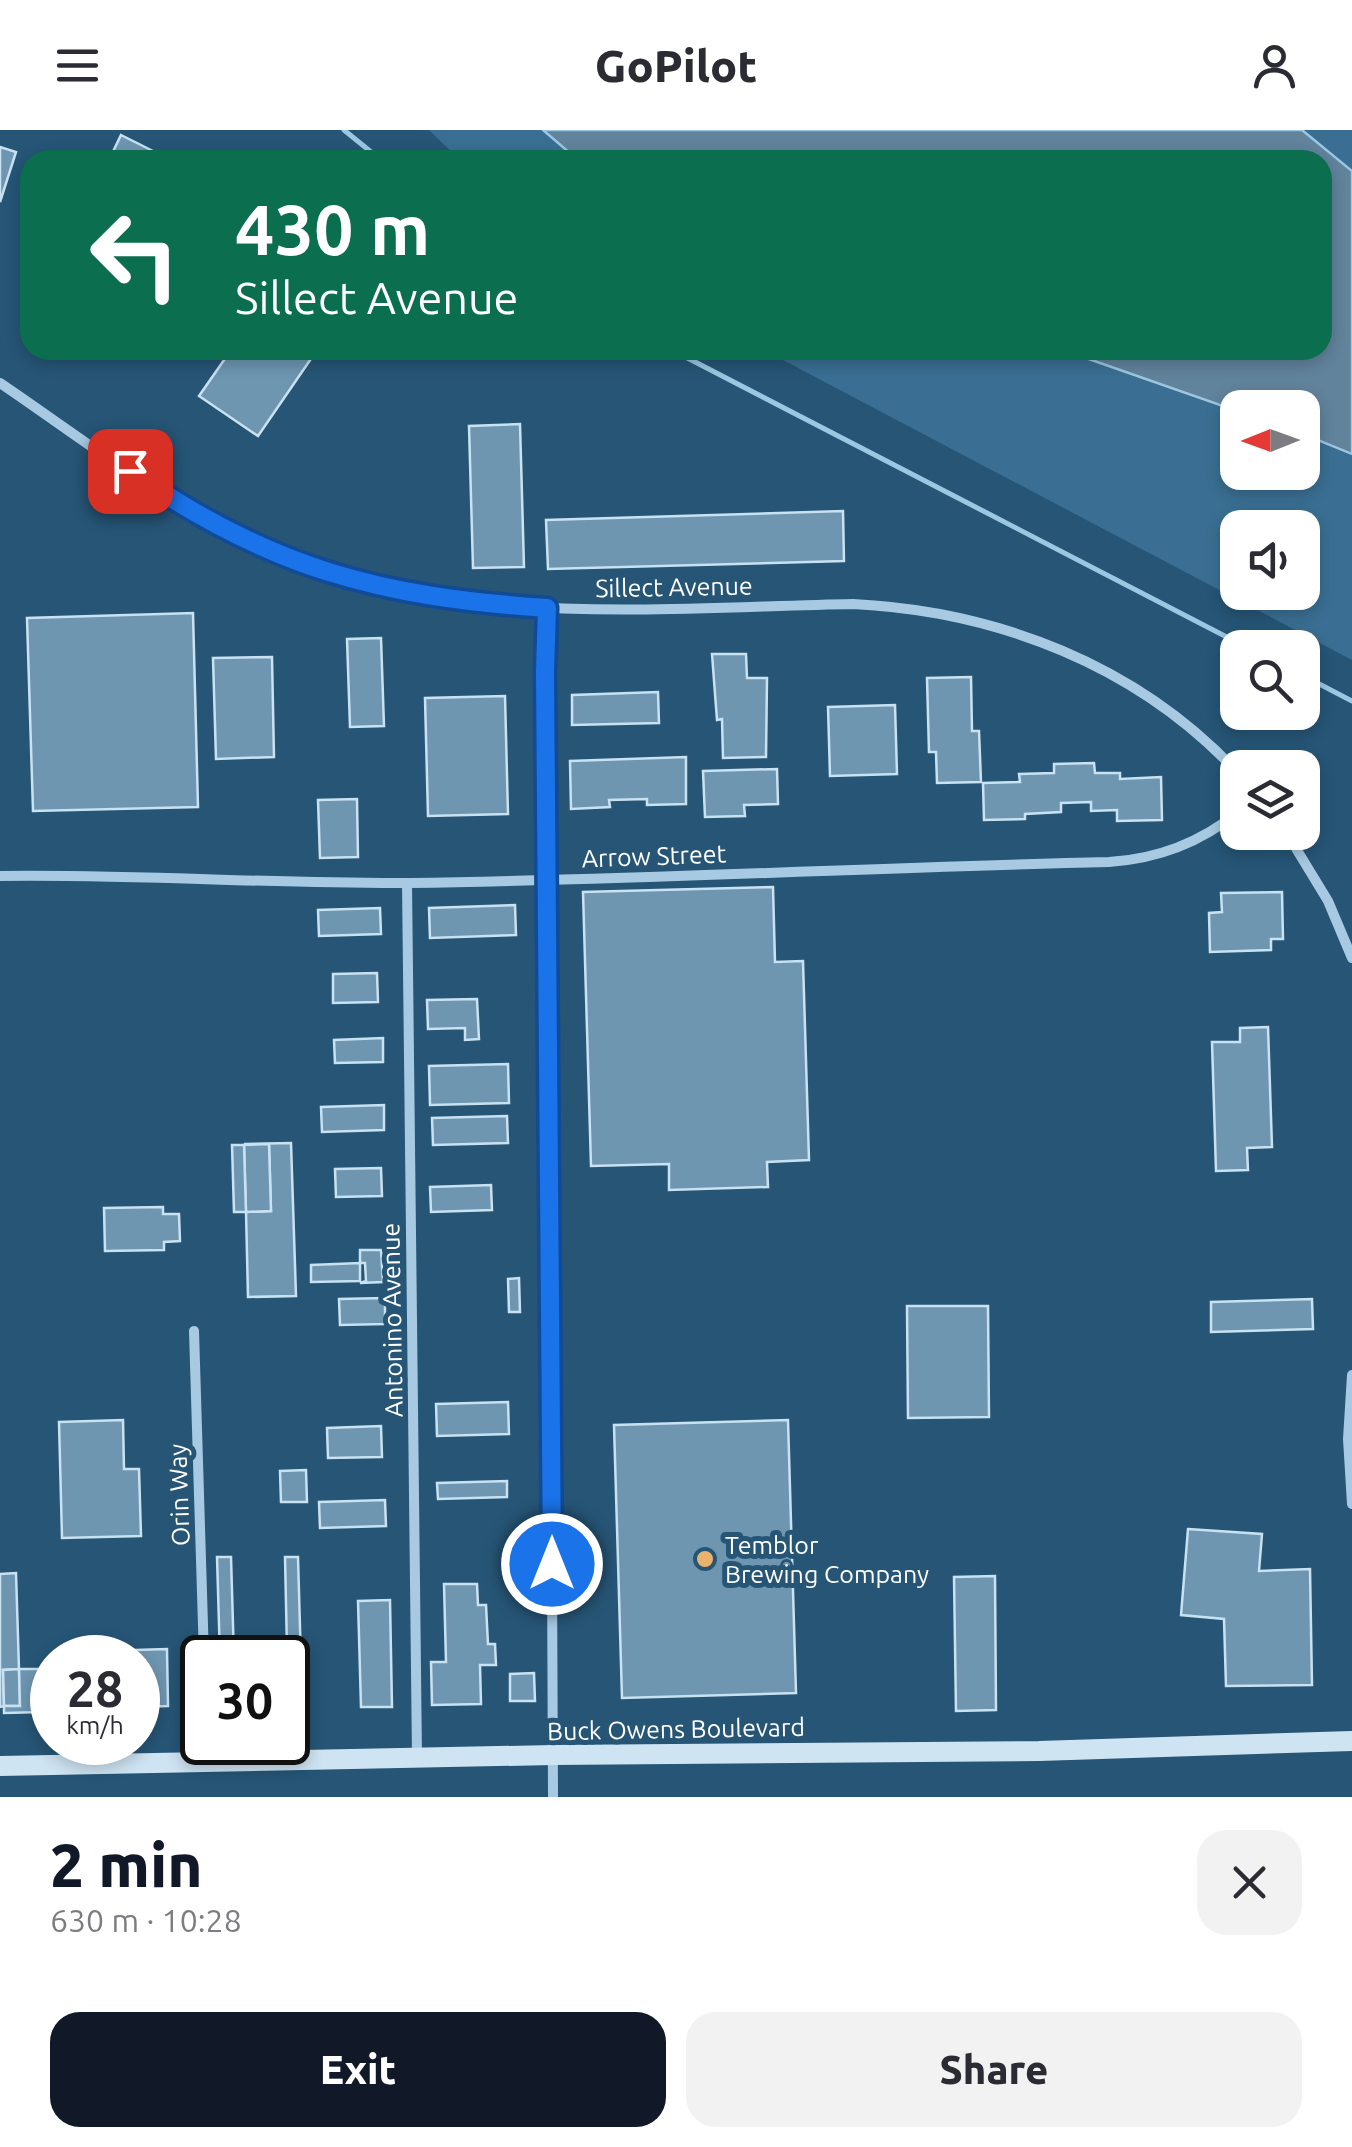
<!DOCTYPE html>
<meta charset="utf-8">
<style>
body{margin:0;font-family:Ubuntu,sans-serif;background:#f2f2f3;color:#2b2b33;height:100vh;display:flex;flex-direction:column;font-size:38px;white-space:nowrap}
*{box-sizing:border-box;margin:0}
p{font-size:32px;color:#7c7c81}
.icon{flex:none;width:55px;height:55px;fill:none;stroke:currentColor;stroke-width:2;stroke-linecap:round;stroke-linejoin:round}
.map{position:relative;height:1667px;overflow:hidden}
.details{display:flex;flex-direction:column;background:#fff;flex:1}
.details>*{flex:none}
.banner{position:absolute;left:20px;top:20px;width:1312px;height:210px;border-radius:30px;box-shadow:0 5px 15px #0003;background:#0b6e4f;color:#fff;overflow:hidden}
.needle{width:65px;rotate:269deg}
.fabs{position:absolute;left:1220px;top:260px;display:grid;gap:20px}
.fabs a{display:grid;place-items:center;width:100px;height:100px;border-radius:20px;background:#fff;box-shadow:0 5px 15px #0003;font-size:50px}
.speed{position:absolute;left:30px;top:1505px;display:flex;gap:20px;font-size:50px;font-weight:700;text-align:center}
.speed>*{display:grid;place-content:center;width:130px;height:130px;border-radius:50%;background:#fff;box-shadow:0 5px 15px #0003;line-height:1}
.speed small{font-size:25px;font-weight:400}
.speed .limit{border:5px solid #111;border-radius:15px;background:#fff;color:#111}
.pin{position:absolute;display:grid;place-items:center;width:85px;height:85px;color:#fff;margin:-42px;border-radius:20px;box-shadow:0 5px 15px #0006}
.me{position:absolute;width:110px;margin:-55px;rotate:0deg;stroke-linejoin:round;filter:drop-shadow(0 0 8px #0008)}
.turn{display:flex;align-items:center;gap:35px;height:210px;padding:0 50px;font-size:45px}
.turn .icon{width:130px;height:130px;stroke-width:2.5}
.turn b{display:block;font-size:70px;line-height:85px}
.round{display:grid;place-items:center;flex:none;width:105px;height:105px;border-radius:30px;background:#f2f2f3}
.overview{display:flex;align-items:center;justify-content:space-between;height:170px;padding:0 50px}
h1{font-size:60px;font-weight:800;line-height:75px;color:#111827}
.button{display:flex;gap:20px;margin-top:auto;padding:20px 50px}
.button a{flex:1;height:115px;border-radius:30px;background:#111827;color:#fff;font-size:40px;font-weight:800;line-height:115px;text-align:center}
.button a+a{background:#f2f2f3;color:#2b2b33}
header{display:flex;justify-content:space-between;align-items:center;height:130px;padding:0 50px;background:#fff;font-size:45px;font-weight:800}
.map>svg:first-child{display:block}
</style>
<header><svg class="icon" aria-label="menu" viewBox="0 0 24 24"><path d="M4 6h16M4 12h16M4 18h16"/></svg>GoPilot<svg class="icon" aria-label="person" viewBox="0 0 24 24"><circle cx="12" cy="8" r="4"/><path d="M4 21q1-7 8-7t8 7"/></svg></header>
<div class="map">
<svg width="1352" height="1667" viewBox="0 0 1352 1667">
<rect width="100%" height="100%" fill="#265576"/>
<path fill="#3a6f93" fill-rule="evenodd" d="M 429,0 L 1352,0 L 1352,530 L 764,220 L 1322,220 L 1322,30 L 460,30 ZM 1238,278 L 1302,278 L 1302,342 L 1238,342 ZM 1238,398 L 1302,398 L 1302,462 L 1238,462 Z"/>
<polygon fill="#61839c" stroke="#9bc7e2" stroke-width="2.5" points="543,0 1302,0 1352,41 1352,324 1303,304 1302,278 1238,278 1237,281 1063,220 1322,220 1322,30 578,30"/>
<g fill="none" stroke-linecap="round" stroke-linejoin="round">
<g stroke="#9bc7e2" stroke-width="5">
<polyline points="344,0 381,30"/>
<polyline points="672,220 1248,518"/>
<polyline points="1302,545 1352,571"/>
</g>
</g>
<g fill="#6e96b1" stroke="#c9e2f2" stroke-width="2.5">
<polygon points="121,5 171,30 109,30"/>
<polygon points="0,17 16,22 0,72"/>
<polygon points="231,220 317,220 258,306 199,266"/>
<polygon points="520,294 524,437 473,438 469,296"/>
<polygon points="843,381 844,431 548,439 546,390"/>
<polygon points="193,483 198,677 33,681 27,488"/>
<polygon points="381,508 384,596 350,597 347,509"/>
<polygon points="712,524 746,524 747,548 767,548 766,627 723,628 722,589 717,590"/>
<polygon points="272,527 274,627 216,629 213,528"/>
<polygon points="971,547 972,601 979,601 981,652 937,653 936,622 929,622 927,548"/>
<polygon points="658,562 659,593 572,595 572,565"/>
<polygon points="505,566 508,684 428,686 425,568"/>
<polygon points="895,575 897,644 830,646 828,577"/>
<polygon points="686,627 686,674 647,675 647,669 609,670 610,677 571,679 570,631"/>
<polygon points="1094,633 1095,643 1120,643 1120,649 1161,647 1162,690 1117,691 1117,680 1091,681 1091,672 1061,673 1061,682 1025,684 1025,689 984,690 983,653 1020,652 1019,644 1054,643 1054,634"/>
<polygon points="777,639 778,674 744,675 745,686 705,687 703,641"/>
<polygon points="357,669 358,727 320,728 318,670"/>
<polygon points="773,757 775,832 803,831 809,1030 767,1032 768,1057 669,1060 669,1034 591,1036 583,762"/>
<polygon points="1282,762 1283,809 1271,809 1271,820 1210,822 1209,783 1222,782 1221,763"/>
<polygon points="515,775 516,805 430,808 429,778"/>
<polygon points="380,778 381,804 319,806 318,780"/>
<polygon points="377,843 378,872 333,873 333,844"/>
<polygon points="477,869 479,909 465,910 465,898 428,899 427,870"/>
<polygon points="1268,897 1272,1017 1247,1018 1248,1040 1216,1041 1212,912 1240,912 1240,898"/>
<polygon points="383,908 383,932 335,933 334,910"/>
<polygon points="508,934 509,973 430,975 429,936"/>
<polygon points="384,975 384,1000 322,1002 321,977"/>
<polygon points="507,986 508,1013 433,1015 432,988"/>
<polygon points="291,1013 296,1166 248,1167 246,1082 271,1081 269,1014 244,1014"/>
<polygon points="269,1014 271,1081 246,1082 244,1015"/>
<polygon points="232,1015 244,1015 246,1082 234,1082"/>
<polygon points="381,1038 382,1066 336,1067 335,1039"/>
<polygon points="491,1055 492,1080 431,1082 430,1057"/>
<polygon points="163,1077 163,1084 179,1084 180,1111 164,1112 164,1120 105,1121 104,1078"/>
<polygon points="360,1120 381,1120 383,1152 360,1153 366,1151 365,1133 360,1133"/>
<polygon points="360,1133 360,1151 311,1152 311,1135"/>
<polygon points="519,1148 520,1182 509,1182 508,1149"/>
<polygon points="385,1168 385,1194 340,1195 339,1169"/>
<polygon points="1312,1169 1313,1199 1211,1202 1211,1172"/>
<polygon points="907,1176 988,1176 989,1287 908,1288"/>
<polygon points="508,1272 509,1304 437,1306 436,1274"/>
<polygon points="123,1290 124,1339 139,1339 141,1406 62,1408 59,1292"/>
<polygon points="788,1290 796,1563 622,1568 614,1295"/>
<polygon points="381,1296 382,1327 328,1328 327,1298"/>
<polygon points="306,1340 307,1372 281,1372 280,1341"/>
<polygon points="507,1351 507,1367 438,1369 437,1353"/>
<polygon points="385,1370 386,1396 320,1398 319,1372"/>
<polygon points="1188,1399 1262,1404 1259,1441 1310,1439 1312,1555 1226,1556 1224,1489 1181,1485"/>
<polygon points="217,1427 231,1427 234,1528 220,1528"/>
<polygon points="285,1427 298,1427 302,1567 288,1567"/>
<polygon points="16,1443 19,1539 3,1540 4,1576 0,1577 0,1444"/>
<polygon points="995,1446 996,1580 956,1581 954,1447"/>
<polygon points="444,1454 477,1454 478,1475 486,1475 488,1514 495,1514 496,1535 480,1535 481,1574 432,1575 431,1532 446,1532"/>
<polygon points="390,1470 392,1577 361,1577 358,1471"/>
<polygon points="167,1519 168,1576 138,1577 138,1528 101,1528 101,1521"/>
<polygon points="19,1539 20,1576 4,1576 3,1540"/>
<polygon points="19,1539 42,1539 43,1582 4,1583 4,1576 20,1576"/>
<polygon points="534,1543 535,1571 510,1571 510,1544"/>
</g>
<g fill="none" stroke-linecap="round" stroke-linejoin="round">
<g stroke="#a7cae2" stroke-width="10">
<path d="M 0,253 C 81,308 160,370 249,412 C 437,501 651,478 853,474 C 997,481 1138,535 1238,643"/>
<polyline points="547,478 545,542 549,750 553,1667"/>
<polyline points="1286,702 1328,771 1352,828"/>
<path d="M 0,746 C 137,744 273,754 410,753 C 643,750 876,737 1109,732 C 1157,729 1200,713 1238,682"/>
<polyline points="407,753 417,1628"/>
<polyline points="194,1201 204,1528"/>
<polyline points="1352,1245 1348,1309 1352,1374"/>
</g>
<polyline stroke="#cfe4f3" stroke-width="20" points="0,1636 553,1625 1039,1621 1352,1611"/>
</g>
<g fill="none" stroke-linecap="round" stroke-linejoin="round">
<defs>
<path id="route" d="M 130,341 C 269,438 380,467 547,478 L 545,542 L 552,1434"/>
</defs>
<use href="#route" stroke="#114b97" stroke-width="25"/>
<use href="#route" stroke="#1a73e8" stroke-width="18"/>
</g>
<circle fill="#eab36d" stroke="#265576" stroke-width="4" cx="705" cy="1429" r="10"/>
<g text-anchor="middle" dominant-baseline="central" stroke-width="10" stroke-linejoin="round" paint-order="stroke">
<g font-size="25" fill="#fff" stroke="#265576">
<text transform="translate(674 457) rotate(-1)">Sillect Avenue</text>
<text transform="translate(654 726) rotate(-2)">Arrow Street</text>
<text transform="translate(392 1190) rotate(-91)">Antonino Avenue</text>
<text transform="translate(179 1365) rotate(-92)">Orin Way</text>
<text transform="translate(676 1599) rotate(-1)">Buck Owens Boulevard</text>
</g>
<g font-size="25" fill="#fff" stroke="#265576" text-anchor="start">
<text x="725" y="1415">Temblor<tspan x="725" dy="29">Brewing Company</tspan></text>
</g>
</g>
</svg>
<div class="fabs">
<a><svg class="needle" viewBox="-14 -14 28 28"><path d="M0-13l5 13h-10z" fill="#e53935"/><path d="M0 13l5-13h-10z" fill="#7c7c81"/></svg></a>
<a><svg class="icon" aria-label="sound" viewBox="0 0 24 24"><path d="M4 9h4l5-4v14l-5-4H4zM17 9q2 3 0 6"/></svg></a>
<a><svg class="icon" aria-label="search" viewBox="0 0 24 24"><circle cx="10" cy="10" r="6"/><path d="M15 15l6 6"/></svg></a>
<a><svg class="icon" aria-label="layers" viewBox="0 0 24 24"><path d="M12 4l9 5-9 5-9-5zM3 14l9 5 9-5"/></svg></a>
</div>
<div class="speed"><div>28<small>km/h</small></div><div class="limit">30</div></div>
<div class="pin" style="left:130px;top:341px;background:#d93025"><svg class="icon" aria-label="arrive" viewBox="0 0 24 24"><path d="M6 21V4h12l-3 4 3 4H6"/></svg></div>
<svg class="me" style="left:552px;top:1434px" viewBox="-20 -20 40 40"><circle r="17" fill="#1a73e8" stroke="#fff" stroke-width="3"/><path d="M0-11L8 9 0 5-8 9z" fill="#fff"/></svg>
<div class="banner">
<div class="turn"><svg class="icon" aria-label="left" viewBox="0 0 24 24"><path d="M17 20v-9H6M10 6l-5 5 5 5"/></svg><div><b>430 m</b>Sillect Avenue</div></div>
</div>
</div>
<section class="details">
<div class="overview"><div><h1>2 min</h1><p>630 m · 10:28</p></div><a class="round"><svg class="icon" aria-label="close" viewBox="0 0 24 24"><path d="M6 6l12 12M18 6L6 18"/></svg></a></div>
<div class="button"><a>Exit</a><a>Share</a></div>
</section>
